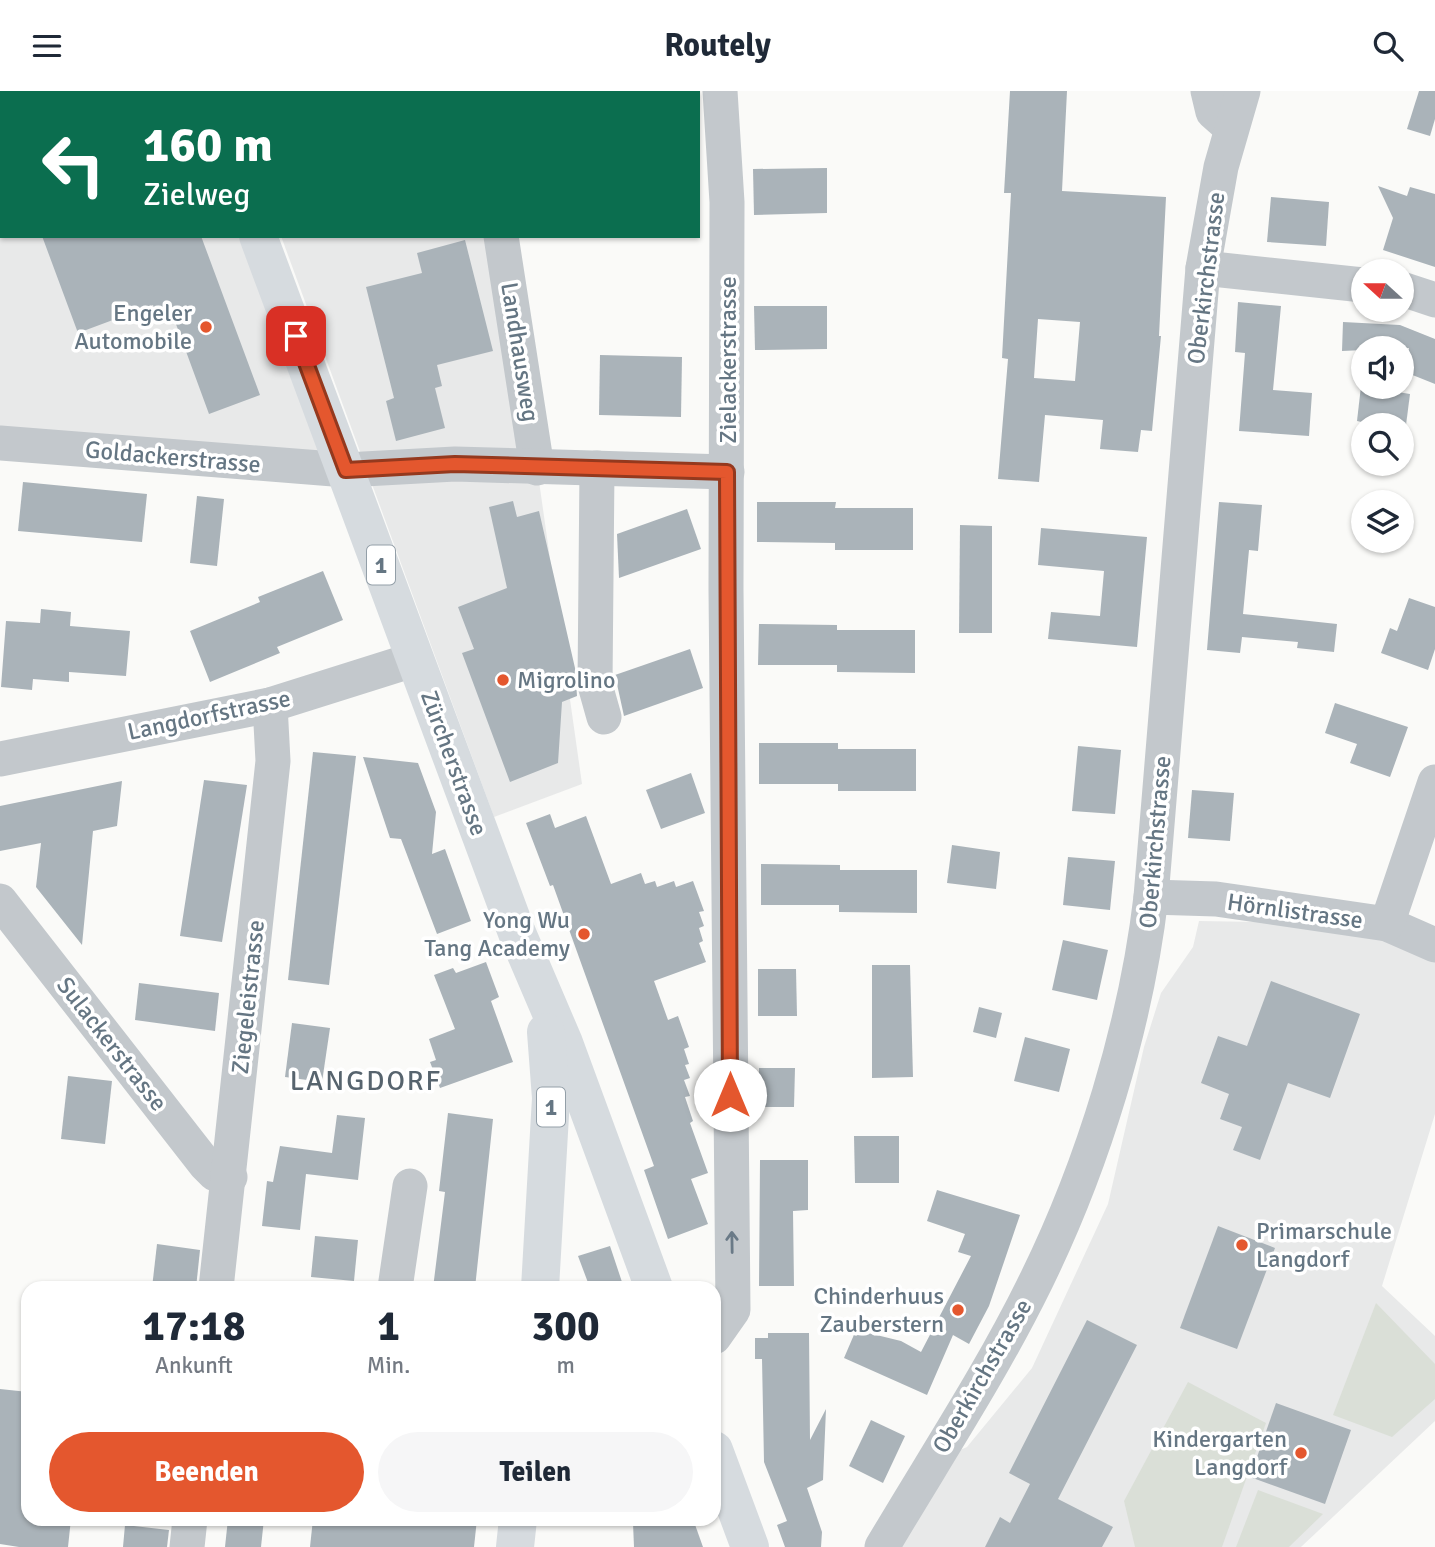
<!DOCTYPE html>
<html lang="de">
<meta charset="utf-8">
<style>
body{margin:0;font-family:Signika,sans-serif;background:#f6f6f7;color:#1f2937;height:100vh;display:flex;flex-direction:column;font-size:26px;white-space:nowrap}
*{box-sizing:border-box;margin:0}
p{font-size:23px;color:#747a83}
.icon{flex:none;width:38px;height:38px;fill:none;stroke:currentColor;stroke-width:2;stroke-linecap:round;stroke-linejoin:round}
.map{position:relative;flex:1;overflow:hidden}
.details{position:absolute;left:21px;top:1190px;width:700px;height:245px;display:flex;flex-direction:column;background:#fff;border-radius:21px;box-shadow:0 2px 5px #0004}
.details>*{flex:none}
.banner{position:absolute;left:0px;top:0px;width:700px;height:147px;box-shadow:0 2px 5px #0004;background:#0b6e4f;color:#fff;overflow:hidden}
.needle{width:46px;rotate:291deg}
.controls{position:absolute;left:1351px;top:168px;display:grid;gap:14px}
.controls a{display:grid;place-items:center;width:63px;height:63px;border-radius:50%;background:#fff;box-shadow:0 2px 5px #0004;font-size:35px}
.pin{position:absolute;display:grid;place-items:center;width:60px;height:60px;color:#fff;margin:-30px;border-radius:14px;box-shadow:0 4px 10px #0006}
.me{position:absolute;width:77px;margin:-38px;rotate:0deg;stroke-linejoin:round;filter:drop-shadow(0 0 5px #0008)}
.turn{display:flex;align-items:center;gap:24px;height:147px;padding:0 28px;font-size:32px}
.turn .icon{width:91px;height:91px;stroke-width:2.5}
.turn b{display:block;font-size:49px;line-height:60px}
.eta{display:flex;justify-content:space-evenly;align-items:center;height:119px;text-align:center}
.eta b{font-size:42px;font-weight:800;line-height:49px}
.primary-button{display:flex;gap:14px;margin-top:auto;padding:14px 28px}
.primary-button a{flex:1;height:80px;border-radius:42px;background:#e4572e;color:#fff;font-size:28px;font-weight:800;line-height:80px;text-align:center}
.primary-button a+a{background:#f6f6f7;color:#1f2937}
header{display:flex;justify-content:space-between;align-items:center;height:91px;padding:0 28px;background:#fff;font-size:32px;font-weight:800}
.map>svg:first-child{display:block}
</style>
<header><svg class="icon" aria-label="menu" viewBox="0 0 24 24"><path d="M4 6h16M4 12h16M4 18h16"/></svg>Routely<svg class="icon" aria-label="search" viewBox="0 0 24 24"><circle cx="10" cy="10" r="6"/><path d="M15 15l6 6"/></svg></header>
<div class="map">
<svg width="1435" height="1456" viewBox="0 0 1435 1456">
<rect width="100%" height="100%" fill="#fafaf8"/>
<g fill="#e8e9e9">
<polygon points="0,0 204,0 2,2 2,145 258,145 346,379 0,345"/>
<polygon points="281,145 498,145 537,376 582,693 494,726"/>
<polygon points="1199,830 1387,833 1435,854 1435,1023 1382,1195 1435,1245 1435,1330 1301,1456 895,1456 951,1363 967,1356 1032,1277 1108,1113 1144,956 1161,902 1193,856"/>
</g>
<g fill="#dadfd7">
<polygon points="1376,1212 1435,1273 1435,1308 1392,1346 1333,1324"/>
<polygon points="1188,1291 1266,1332 1222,1456 1135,1456 1124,1410"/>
<polygon points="1258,1399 1323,1423 1289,1456 1236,1456"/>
</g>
<g fill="#aab3b9" fill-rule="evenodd">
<path d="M 1010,0 L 1067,0 L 1062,100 L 1166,106 L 1159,245 L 1161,245 L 1152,340 L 1141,339 L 1138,361 L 1100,358 L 1103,329 L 1045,324 L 1039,391 L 998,388 L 1008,268 L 1002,267 L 1011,102 L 1004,102 ZM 1038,228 L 1080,231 L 1075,290 L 1034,287 Z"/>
<polygon points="1419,0 1435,0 1435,28 1430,45 1407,38"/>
<polygon points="827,77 827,122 754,124 753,78"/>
<polygon points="1378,95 1407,105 1410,96 1435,103 1435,176 1383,159 1393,127"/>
<polygon points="1271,106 1329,111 1326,155 1267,151"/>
<polygon points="42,145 201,145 260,304 209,323 173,225 159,230 153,214 78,242"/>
<polygon points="465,149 493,260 437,274 442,295 435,297 445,337 396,350 386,310 394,307 366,196 422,182 417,162"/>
<polygon points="1238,211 1281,215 1273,299 1312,302 1309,345 1239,340 1245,262 1235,261"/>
<polygon points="754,215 827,215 827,258 755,259"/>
<polygon points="1343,231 1400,234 1435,248 1435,293 1405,281 1409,257 1342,260"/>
<polygon points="600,264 682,266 681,326 599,324"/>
<polygon points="1361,295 1410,303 1406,334 1375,334 1357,330"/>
<polygon points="23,391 147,403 142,451 18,440"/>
<polygon points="197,405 224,408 217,475 190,472"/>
<polygon points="513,410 517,426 539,420 575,577 577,605 562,611 558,672 510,691 462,562 474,558 458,516 507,497 489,416"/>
<polygon points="757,411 836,411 835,417 913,417 913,459 835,459 835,452 757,451"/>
<polygon points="1219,411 1262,414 1258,460 1249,459 1243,523 1337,533 1334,561 1297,557 1298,551 1242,546 1240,562 1207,559"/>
<polygon points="687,418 701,458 619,487 617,443"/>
<polygon points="960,434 992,435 992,542 959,542"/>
<polygon points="1041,437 1147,446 1137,556 1048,548 1051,521 1100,525 1104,480 1038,474"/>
<polygon points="323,480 343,529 277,556 280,562 210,591 190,540 260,511 258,506"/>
<polygon points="1409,507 1435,516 1435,558 1428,579 1381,562 1390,537 1397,540"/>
<polygon points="41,518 71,521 70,535 130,540 126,585 69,581 69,591 33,588 32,599 1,596 6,530 40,532"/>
<polygon points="759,533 837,534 837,539 915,539 915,582 837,581 837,574 758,574"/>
<polygon points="690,558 703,597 624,625 615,584"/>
<polygon points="1335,612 1408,636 1390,686 1350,672 1357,653 1325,642"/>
<polygon points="759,652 838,652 838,658 916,658 916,700 838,700 838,693 759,693"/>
<polygon points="1078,655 1121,659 1115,723 1072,720"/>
<polygon points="313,661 356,665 329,894 288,889"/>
<polygon points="363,666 418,672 436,721 432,763 445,758 471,830 437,843 401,748 390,747"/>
<polygon points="691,682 705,722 661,738 646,699"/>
<polygon points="204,689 247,694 222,851 180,845"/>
<polygon points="122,690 117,735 93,740 82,854 36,796 41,752 0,760 0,715"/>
<polygon points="1192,699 1234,702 1230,750 1188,747"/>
<polygon points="550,723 555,737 586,725 611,793 641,782 645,793 655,790 657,796 674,790 676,796 693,790 704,820 699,821 704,835 699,837 703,850 699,852 706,871 654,890 668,929 678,925 689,956 684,958 689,973 685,974 690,987 684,989 690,1005 685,1006 693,1030 690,1032 708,1082 691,1088 708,1133 668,1148 644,1079 654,1075 553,794 550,795 526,732"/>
<polygon points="952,754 1000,761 996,798 947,792"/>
<polygon points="1068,766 1115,770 1110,819 1063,814"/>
<polygon points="761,773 840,774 840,779 917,779 917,822 839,821 839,814 761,814"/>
<polygon points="1063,849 1108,859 1097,909 1052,899"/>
<polygon points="486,871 499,906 491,910 513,971 440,997 430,971 436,969 429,948 455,938 434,884 453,877 456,882"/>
<polygon points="872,874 910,874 913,986 872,987"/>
<polygon points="758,878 796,878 797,925 758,925"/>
<polygon points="1271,890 1360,923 1330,1007 1288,992 1260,1069 1233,1059 1242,1036 1220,1028 1229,1003 1201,992 1218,945 1247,955"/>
<polygon points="139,892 219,902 215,940 135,929"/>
<polygon points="979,916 1002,922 996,947 973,941"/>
<polygon points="292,932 330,937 322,991 285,986"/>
<polygon points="1025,946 1070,958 1059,1001 1014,990"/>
<polygon points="759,977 795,977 794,1016 759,1016"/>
<polygon points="68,985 112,990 105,1053 61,1048"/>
<polygon points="448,1022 493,1028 475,1197 433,1197 445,1101 439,1100"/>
<polygon points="337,1024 365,1027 358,1089 306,1083 300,1139 262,1135 267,1090 273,1091 280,1055 332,1062"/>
<polygon points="854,1045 899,1045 899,1092 855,1092"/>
<polygon points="760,1069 808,1069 808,1119 793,1120 794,1195 759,1195"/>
<polygon points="937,1099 1020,1124 989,1215 969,1253 953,1244 927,1304 844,1267 856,1239 901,1250 921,1261 971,1165 958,1161 965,1143 927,1130"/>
<polygon points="1218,1135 1275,1157 1237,1258 1180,1237"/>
<polygon points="315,1145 358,1149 354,1190 311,1186"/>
<polygon points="157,1153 200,1159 196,1197 152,1197"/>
<polygon points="610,1155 624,1197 590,1197 578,1165"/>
<polygon points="1087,1229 1137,1254 1058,1408 1113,1436 1102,1456 985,1456 1000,1426 1010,1432 1030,1393 1009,1382"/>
<polygon points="768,1242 809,1242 810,1349 826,1318 823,1389 807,1397 822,1441 821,1456 785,1456 777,1434 787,1430 764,1371 762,1268 755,1268 755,1247 768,1247"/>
<polygon points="0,1298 28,1301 28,1428 71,1428 68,1456 19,1456 0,1453"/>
<polygon points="1276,1312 1351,1339 1325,1413 1250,1386"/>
<polygon points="871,1329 905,1345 883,1392 849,1375"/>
<polygon points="228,1428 264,1428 261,1456 225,1456"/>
<polygon points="313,1428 477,1428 474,1456 310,1456"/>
<polygon points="646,1428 693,1428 703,1456 634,1456 633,1432"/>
<polygon points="125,1434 169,1439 167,1456 123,1456"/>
</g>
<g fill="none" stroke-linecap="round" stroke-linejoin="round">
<g stroke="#c3c8cc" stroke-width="35">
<polyline points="477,0 478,2"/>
<polyline points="1208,0 1213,21 1230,36"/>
<polyline points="501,145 537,377"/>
<polyline points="1203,177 1363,194"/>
<polyline points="1402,198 1435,209"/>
<polyline points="0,352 346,379 455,373 727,381"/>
<polyline points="597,377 595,594 604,626"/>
<polyline points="0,668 270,614 416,568"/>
<polyline points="1151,806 1216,808 1387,833 1435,854"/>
<polyline points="0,810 206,1074 215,1083 230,1086"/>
<polyline points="1387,833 1435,691"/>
<polyline points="216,1197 273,670 270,614"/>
<polyline points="395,1197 410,1095"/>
<polyline points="714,1246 733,1219 726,498 727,111 720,0"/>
<polyline points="187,1456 190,1428"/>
<path d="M 882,1456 C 934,1368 991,1282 1036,1190 C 1093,1074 1136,934 1151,806 L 1203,177 L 1221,76 L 1243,0"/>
</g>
<g stroke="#d6dbdf" stroke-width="38">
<polyline points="204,0 204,2"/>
<polyline points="258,145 517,842 564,952 654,1197"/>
<polyline points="540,1197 551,1007 546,941"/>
<polyline points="714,1359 750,1456"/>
<polyline points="515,1456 518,1428"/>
</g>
</g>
<defs><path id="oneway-shaft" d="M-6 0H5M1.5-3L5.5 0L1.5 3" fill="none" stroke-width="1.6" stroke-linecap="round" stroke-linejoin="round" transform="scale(1.75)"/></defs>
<use stroke="#6a7a87" href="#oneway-shaft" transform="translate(732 1151) rotate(-91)"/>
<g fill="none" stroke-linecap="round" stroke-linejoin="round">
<defs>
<polyline id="route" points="296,245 346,379 455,373 727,381 730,1004"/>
</defs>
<use href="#route" stroke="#94391e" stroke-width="18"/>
<use href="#route" stroke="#e4572e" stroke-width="12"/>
</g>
<g fill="#e4572e" stroke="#fff" stroke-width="2.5">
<circle cx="206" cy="236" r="7"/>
<circle cx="503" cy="589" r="7"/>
<circle cx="584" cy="843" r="7"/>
<circle cx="1242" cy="1154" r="7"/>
<circle cx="958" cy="1219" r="7"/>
<circle cx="1301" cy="1362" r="7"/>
</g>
<g text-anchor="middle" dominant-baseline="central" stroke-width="7" stroke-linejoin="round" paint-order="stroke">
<g fill="#fff" stroke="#939fa8" stroke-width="2">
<rect x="367" y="454.5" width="28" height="39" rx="5"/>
<rect x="537" y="996.5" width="28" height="39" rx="5"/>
</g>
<g font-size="23" font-weight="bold" fill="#657683">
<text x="381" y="474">1</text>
<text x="551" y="1016">1</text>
</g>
<g font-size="24" fill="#657683" stroke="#fff">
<text transform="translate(1206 187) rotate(-83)">Oberkirchstrasse</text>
<text transform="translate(520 261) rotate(81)">Landhausweg</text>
<text transform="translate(728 269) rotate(-90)">Zielackerstrasse</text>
<text transform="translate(173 366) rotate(5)">Goldackerstrasse</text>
<text transform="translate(209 624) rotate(-12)">Langdorfstrasse</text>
<text transform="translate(454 672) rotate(70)">Zürcherstrasse</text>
<text transform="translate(1155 751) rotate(-85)">Oberkirchstrasse</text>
<text transform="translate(1295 820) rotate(8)">Hörnlistrasse</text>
<text transform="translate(248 906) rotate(-84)">Ziegeleistrasse</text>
<text transform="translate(112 953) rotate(52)">Sulackerstrasse</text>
<text transform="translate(982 1285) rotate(-60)">Oberkirchstrasse</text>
</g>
<g font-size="24" fill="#657683" stroke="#fff" text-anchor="end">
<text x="192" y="222">Engeler<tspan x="192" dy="28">Automobile</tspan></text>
<text x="517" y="589" text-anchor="start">Migrolino</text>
<text x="570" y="829">Yong Wu<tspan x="570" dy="28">Tang Academy</tspan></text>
<text x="1256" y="1140" text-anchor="start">Primarschule<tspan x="1256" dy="28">Langdorf</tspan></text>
<text x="944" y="1205">Chinderhuus<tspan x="944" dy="28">Zauberstern</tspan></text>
<text x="1287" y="1348">Kindergarten<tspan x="1287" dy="28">Langdorf</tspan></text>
</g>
<g font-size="28" letter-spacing="2" fill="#57646e" stroke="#fff">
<text x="366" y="990">LANGDORF</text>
</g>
</g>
</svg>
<div class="controls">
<a><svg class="needle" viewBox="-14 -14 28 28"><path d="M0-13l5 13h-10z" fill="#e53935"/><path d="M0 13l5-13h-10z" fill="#747a83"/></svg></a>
<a><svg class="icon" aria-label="sound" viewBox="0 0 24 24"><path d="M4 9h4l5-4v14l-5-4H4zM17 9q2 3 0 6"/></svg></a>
<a><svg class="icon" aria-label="search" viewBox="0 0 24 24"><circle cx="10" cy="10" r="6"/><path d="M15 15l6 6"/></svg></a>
<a><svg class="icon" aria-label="layers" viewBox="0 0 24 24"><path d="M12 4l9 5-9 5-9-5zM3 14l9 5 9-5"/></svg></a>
</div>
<div class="pin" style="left:296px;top:245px;background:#d93025"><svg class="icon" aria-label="arrive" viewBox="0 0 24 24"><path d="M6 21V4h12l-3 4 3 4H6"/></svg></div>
<svg class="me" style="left:730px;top:1004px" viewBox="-20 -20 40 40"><circle r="19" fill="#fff"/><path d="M0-13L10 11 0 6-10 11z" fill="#e4572e"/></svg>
<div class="banner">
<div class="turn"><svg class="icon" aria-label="left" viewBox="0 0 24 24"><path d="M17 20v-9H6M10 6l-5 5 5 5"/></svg><div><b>160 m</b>Zielweg</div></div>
</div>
<section class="details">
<div class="eta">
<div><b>17:18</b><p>Ankunft</p></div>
<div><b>1</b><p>Min.</p></div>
<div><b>300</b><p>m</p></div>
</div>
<div class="primary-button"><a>Beenden</a><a>Teilen</a></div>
</section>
</div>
